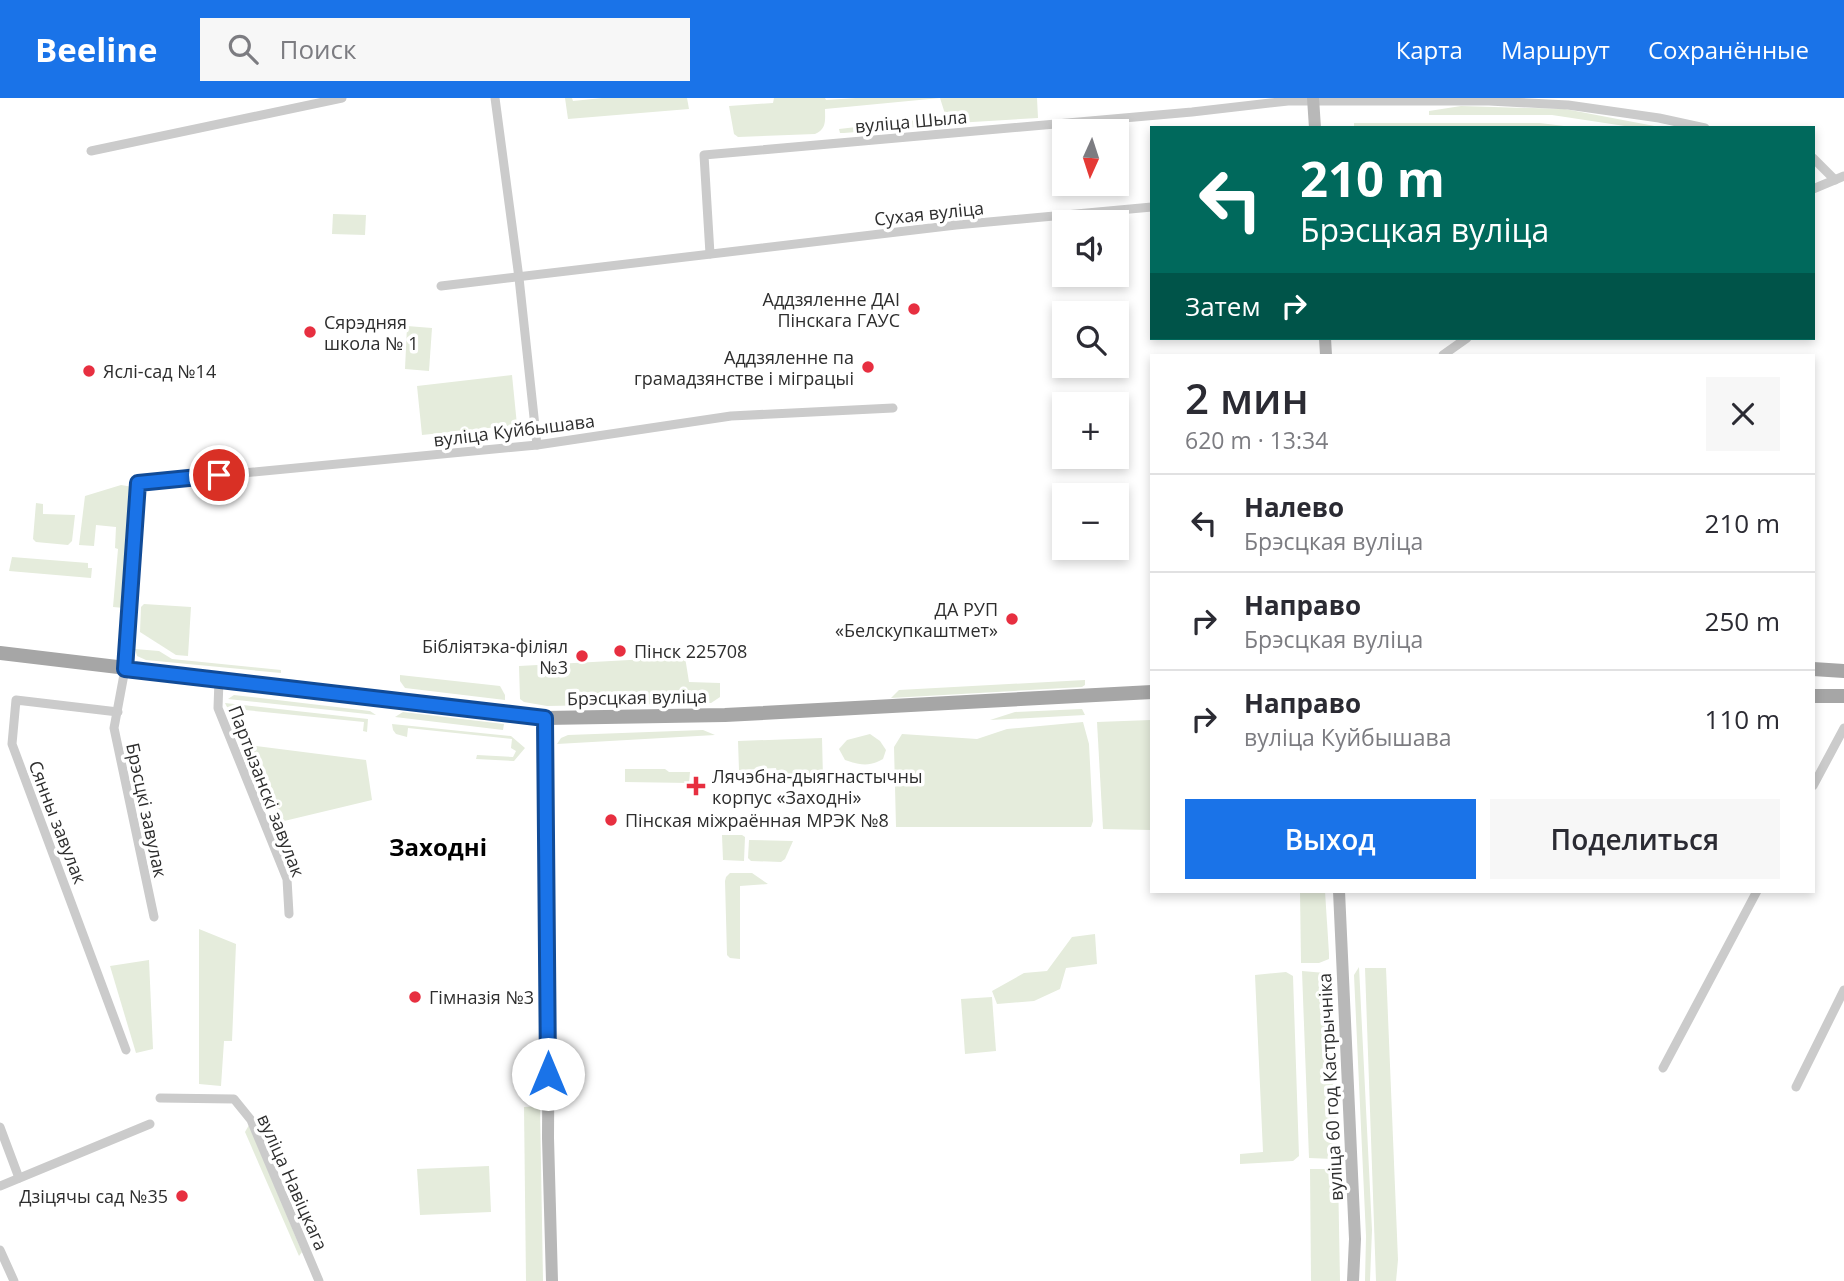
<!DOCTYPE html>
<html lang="ru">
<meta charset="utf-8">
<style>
body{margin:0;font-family:"Open Sans",sans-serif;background:#f7f7f7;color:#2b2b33;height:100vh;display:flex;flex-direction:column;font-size:26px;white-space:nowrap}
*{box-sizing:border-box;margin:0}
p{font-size:23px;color:#7c7c81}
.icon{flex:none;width:38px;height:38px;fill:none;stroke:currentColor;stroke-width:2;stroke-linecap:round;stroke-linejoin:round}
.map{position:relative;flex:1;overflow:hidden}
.sheet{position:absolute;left:1150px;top:256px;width:665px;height:539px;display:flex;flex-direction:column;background:#fff;border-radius:0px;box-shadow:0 4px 10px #0003}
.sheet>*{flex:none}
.banner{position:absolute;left:1150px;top:28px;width:665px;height:214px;border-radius:0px;box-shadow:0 4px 10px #0003;background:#00695c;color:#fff;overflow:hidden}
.needle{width:46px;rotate:183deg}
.buttons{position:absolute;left:1052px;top:21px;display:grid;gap:14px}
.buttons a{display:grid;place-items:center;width:77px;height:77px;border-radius:0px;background:#fff;box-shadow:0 4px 10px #0003;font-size:35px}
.pin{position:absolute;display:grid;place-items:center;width:60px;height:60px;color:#fff;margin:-30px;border:4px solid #fff;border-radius:50%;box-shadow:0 2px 7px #0007}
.me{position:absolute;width:77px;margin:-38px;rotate:0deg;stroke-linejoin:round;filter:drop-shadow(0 0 5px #0008)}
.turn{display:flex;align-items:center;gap:24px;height:147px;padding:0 35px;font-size:32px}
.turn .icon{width:91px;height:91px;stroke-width:2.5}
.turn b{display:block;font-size:49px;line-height:60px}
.then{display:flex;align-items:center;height:66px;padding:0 35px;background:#0003;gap:14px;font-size:26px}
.round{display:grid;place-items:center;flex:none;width:74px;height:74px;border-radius:0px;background:#f7f7f7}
.overview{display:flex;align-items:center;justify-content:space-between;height:119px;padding:0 35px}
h1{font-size:42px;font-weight:600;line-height:52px}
.button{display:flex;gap:14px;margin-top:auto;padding:14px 35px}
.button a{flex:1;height:80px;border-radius:0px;background:#1a73e8;color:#fff;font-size:28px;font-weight:600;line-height:80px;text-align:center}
.button a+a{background:#f7f7f7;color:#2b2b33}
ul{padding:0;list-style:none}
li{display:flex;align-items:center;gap:21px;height:98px;padding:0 35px;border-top:2px solid #e1e1e2}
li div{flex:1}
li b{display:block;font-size:26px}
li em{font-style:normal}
header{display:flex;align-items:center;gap:42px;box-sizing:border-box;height:98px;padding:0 35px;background:#1a73e8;color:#fff}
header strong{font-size:33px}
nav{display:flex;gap:38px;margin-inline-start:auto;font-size:24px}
.search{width:490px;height:63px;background:#f7f7f7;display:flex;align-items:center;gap:18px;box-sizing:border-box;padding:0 24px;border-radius:0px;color:#7c7c81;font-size:26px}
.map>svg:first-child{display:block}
</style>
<header>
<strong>Beeline</strong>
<div class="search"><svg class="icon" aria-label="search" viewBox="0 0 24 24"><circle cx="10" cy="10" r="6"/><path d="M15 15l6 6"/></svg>Поиск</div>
<nav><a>Карта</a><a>Маршрут</a><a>Сохранённые</a></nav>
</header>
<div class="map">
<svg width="1844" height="1183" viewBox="0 0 1844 1183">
<rect width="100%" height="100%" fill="#fff"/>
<g fill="#e5ecdc">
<polygon points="565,0 572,0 573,3 602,0 687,0 689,11 568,21"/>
<path d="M 774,0 L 825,0 L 826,2 L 856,0 L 1037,0 L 1038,20 L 956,25 L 946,19 L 940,0 L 825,11 C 825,22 827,31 815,36 L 738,39 L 734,36 L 729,8 L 773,5 Z"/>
<polygon points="1461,8 1565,11 1665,30 1638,30 1552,17 1429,17 1429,13"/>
<polygon points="927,21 931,25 930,28 844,35 840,35 839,31"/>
<polygon points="1354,25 1540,25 1580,30 1354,30"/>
<polygon points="333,116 366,117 365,137 332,136"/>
<polygon points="407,228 432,230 429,273 405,271"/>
<polygon points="512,277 517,327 422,337 417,288"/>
<polygon points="121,387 133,389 124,510 113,509 118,451 115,450 116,429 96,427 94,448 79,447 85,398"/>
<polygon points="36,405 43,406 43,416 75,417 72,443 68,447 36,444 33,441"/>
<polygon points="12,459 88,465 88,470 92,470 91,480 9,473"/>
<polygon points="144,506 191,509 188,558 176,557 140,534 141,509"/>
<polygon points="135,551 159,553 172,561 281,572 281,575 146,562 137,558"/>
<polygon points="685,559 689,584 720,585 720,599 711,605 547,608 524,604 520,601 519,568"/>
<polygon points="400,577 500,588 505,597 505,602 405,590 400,583"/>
<polygon points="1085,582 1085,587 1082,589 891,600 899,592"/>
<polygon points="234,597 370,613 376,617 228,601"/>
<polygon points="225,605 368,621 367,634 363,633 364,624 245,612 244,621 231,617"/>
<polygon points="1082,611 1085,617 990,622 1015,614"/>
<polygon points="403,614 504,626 503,632 395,619"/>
<polygon points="1151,622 1151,732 1103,731 1097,624"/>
<polygon points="1083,624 1089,646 1093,723 1091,729 896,729 894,649 902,636 977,641 1007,631"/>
<polygon points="392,626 511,638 525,650 514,663 476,661 477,657 513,659 516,653 511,650 512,641 408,630 407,639 396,636 393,632"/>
<polygon points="703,632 715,637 557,646 561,640 568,637"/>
<path d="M 870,636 L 880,643 L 886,652 L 883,661 C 870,669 859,667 845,662 L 839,651 L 847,642 Z"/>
<polygon points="822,640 823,680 777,682 776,670 739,672 738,643"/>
<polygon points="256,648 366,662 372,702 280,724 252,650"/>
<polygon points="625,671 665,671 669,674 690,674 689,685 625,684"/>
<polygon points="722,737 742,737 745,739 744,763 723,762"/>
<polygon points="749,742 793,743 785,761 781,764 751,763 748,760"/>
<polygon points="730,775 752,775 768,786 740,788 740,861 730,860 727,857 725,783 726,779"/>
<polygon points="1300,793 1325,793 1329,856 1329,861 1319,865 1301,865"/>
<polygon points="199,831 236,846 232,943 224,943 221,988 199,986"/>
<polygon points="1095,836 1097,866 1066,870 1060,891 1034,903 997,906 992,893 1024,875 1047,873 1072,839"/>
<polygon points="149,862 153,951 136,955 110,868"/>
<polygon points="1359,869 1372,1132 1370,1183 1365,1183 1366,1138 1354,877"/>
<polygon points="1365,870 1386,870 1398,1162 1396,1183 1376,1183"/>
<polygon points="1302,873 1325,875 1331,883 1337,1053 1336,1059 1333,1061 1309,1060"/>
<polygon points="1286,874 1293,878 1299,1058 1293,1063 1240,1066 1240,1056 1263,1054 1255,877"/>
<polygon points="992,899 996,953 965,956 961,901"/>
<polygon points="540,1008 543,1183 526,1183 524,1009"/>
<polygon points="249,1027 302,1154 299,1158 245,1034"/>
<polygon points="489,1068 491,1114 420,1117 417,1071"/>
<polygon points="1310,1071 1334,1071 1338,1074 1340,1183 1311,1183"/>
</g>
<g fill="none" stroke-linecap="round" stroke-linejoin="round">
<g stroke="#cbcbcb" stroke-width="9">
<polyline points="495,0 519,180 537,347"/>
<polyline points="91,53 342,0"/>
<polyline points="1813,60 1835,82"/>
<polyline points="1813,91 1844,78"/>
<polyline points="710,156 704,57 1192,14 1288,3 1489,3 1568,7 1659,20 1705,30"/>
<polyline points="441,188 956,127 1152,109"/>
<polyline points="1443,257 1467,240"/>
<polyline points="219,582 218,610 287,781 289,816"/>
<polyline points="118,614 16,602 12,646 126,952"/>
<polyline points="1813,688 1844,630"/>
<polyline points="154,819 114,630 125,571 138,385 537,347 731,318 893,310"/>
<polyline points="1663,970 1757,793"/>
<polyline points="1796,989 1844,892"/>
<polyline points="160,1000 234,1001 251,1022 319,1183"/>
<polyline points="0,1029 19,1080"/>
<polyline points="0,1088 150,1026"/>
<polyline points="0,1152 14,1183"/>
</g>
<g stroke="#b8b8b8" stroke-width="12">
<polyline points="1313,0 1315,30"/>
<polyline points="1325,240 1326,257"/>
<polyline points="545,620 549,882 548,1040 552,1183"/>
<polyline points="1339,793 1355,1141 1353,1183"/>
</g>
<g stroke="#a6a6a6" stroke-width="14">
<polyline points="0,555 545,620 725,617 1152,594"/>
<polyline points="1813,571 1844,573"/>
<polyline points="1813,598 1844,598"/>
</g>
</g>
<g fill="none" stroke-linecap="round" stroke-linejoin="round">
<defs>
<polyline id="route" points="219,377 138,385 125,571 545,620 548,976"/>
</defs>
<use href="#route" stroke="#114b97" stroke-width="18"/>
<use href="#route" stroke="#1a73e8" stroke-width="12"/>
</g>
<g fill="#e72f40" stroke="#fff" stroke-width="2.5">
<circle cx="914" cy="211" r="7"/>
<circle cx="310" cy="234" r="7"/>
<circle cx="868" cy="269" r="7"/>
<circle cx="89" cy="273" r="7"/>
<circle cx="1012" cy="521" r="7"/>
<circle cx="620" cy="553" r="7"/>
<circle cx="582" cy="558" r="7"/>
<path d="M692.5 677.5h7v7h7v7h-7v7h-7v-7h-7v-7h7z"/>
<circle cx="611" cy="722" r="7"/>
<circle cx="415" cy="899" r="7"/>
<circle cx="182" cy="1098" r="7"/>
</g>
<g text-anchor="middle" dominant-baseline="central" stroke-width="7" stroke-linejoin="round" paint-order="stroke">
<g font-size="18" fill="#2e2e2e" stroke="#fff">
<text transform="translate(911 23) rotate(-5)">вуліца Шыла</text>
<text transform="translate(929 115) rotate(-6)">Сухая вуліца</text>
<text transform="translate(514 332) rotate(-7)">вуліца Куйбышава</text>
<text transform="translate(637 599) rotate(-1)">Брэсцкая вуліца</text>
<text transform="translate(267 693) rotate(69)">Партызанскі завулак</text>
<text transform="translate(147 712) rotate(78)">Брэсцкі завулак</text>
<text transform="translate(58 724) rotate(69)">Сянны завулак</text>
<text transform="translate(1330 989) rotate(-93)">вуліца 60 год Кастрычніка</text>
<text transform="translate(293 1084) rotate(66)">вуліца Навіцкага</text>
</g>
<g font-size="18" fill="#2e2e2e" stroke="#fff" text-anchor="start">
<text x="900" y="201" text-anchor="end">Аддзяленне ДАІ<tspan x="900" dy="21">Пінскага ГАУС</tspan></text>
<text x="324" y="224">Сярэдняя<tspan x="324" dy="21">школа № 1</tspan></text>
<text x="854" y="259" text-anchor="end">Аддзяленне па<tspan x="854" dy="21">грамадзянстве і міграцыі</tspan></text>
<text x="103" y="273">Яслі-сад №14</text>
<text x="998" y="511" text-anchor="end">ДА РУП<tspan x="998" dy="21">«Белскупкаштмет»</tspan></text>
<text x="568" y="548" text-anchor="end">Бібліятэка-філіял<tspan x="568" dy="21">№3</tspan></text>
<text x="634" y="553">Пінск 225708</text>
<text x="712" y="678">Лячэбна-дыягнастычны<tspan x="712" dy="21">корпус «Заходні»</tspan></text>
<text x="625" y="722">Пінская міжраённая МРЭК №8</text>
<text x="429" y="899">Гімназія №3</text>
<text x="168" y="1098" text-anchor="end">Дзіцячы сад №35</text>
</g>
<g font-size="24" font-weight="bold" fill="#000" stroke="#fff">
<text x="438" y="748">Заходні</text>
</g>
</g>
</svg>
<div class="buttons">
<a><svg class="needle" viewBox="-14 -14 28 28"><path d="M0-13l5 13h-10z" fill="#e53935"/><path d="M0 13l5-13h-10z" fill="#7c7c81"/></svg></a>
<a><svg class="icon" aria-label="sound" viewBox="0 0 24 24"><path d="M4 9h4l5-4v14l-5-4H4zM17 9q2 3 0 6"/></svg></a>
<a><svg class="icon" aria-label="search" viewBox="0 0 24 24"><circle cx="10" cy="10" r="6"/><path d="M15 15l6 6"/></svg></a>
<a>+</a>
<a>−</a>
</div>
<div class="pin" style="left:219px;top:377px;background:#d93025"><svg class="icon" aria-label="arrive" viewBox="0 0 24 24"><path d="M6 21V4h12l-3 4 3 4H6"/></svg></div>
<svg class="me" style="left:548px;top:976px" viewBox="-20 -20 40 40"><circle r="19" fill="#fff"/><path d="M0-13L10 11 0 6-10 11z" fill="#1a73e8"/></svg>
<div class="banner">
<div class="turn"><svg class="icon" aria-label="left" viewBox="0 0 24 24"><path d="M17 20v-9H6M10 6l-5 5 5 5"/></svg><div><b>210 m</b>Брэсцкая вуліца</div></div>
<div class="then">Затем<svg class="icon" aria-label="right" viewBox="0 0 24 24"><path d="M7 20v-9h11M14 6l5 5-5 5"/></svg></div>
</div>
<section class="sheet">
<div class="overview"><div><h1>2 мин</h1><p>620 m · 13:34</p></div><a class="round"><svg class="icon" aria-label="close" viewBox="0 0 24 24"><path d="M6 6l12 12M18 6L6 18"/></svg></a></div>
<ul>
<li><svg class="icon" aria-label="left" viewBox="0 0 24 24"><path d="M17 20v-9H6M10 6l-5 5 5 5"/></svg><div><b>Налево</b><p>Брэсцкая вуліца</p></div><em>210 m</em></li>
<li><svg class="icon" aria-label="right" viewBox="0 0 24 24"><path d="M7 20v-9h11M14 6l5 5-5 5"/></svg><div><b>Направо</b><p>Брэсцкая вуліца</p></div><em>250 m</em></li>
<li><svg class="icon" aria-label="right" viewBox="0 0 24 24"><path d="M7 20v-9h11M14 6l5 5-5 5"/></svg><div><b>Направо</b><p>вуліца Куйбышава</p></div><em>110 m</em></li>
</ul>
<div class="button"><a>Выход</a><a>Поделиться</a></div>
</section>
</div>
